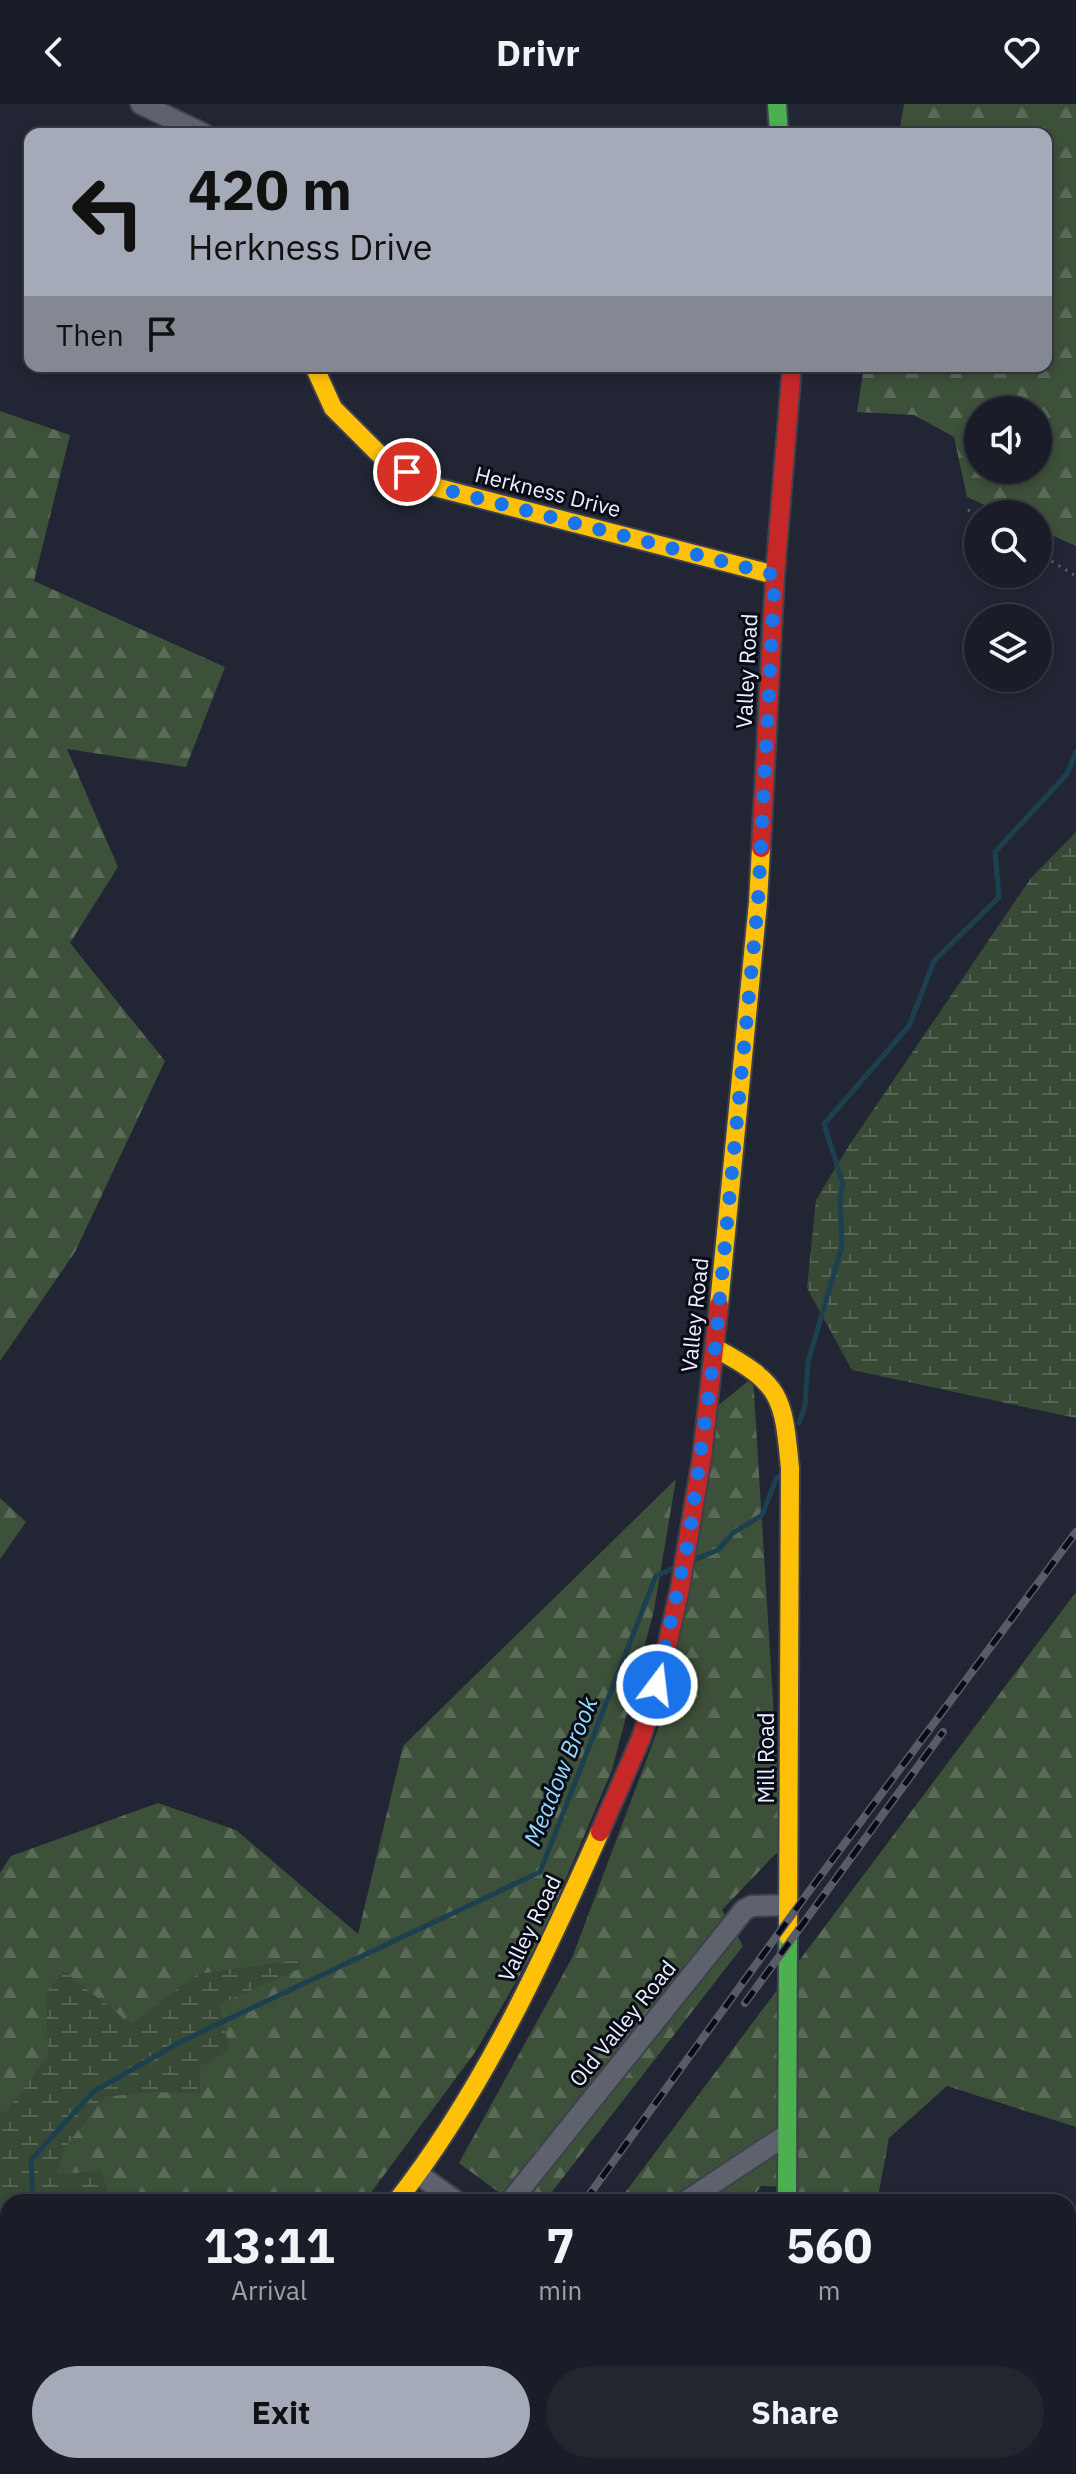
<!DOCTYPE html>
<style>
body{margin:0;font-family:"IBM Plex Sans",sans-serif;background:#23252f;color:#f1f3f6;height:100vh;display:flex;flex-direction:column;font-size:30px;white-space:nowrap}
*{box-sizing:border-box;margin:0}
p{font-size:26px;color:#9fa1a7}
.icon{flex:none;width:44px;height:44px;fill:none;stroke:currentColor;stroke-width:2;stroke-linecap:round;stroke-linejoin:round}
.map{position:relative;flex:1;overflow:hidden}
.sheet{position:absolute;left:0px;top:2090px;width:1076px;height:280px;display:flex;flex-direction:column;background:#1a1c27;border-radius:24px 24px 0 0;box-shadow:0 4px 12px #0003,0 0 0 2px #383a44}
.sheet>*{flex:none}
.hud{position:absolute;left:24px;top:24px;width:1028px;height:244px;border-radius:16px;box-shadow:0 4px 12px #0003,0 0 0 2px #383a44;background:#a5aab8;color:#111;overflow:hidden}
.tools{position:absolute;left:964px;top:292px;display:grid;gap:16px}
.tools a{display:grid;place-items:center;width:88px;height:88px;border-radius:50%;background:#1a1c27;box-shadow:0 4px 12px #0003,0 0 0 2px #383a44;font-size:40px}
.pin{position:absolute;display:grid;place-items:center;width:68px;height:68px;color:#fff;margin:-34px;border:4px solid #fff;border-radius:50%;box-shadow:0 2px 8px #0007}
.me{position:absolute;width:88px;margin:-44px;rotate:15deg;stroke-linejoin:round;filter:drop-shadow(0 0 6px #0008)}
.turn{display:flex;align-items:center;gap:28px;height:168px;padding:0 32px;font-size:36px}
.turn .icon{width:104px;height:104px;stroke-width:2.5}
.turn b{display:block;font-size:56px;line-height:68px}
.then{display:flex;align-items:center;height:76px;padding:0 32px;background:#0003;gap:16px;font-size:30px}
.eta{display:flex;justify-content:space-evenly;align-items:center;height:136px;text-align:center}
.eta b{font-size:48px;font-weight:700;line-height:56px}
.button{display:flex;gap:16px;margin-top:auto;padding:16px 32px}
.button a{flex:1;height:92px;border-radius:48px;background:#a5aab8;color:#111;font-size:32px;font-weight:700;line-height:92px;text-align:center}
.button a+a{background:#23252f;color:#f1f3f6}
header{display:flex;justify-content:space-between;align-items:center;height:104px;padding:0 32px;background:#1a1c27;font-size:36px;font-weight:700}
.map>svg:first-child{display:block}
</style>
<header><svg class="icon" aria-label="back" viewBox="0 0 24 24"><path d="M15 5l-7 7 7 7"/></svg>Drivr<svg class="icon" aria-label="heart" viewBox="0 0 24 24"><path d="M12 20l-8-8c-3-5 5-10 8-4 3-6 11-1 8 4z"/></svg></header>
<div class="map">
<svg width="1076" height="2370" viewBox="0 0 1076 2370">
<defs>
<pattern id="forest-firs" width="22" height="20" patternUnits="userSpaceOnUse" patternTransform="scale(2)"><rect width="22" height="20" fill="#3d5039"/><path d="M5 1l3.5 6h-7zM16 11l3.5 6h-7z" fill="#596a57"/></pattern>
<pattern id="wetland-marsh" width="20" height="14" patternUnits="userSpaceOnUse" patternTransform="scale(2)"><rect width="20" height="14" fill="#384936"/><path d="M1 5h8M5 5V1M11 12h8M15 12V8" fill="none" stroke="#556454"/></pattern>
</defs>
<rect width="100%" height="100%" fill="#222634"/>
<g fill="url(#forest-firs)" fill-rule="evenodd">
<path d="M 904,0 L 1076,0 L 1076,442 L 1038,425 L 1038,410 L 1005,410 L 967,393 L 954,333 L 914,311 L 857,308 L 864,262 L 1046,262 L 1046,30 L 899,30 ZM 1038,306 L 1038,366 L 978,366 L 978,306 Z"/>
<polygon points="0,307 70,331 34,477 225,563 186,663 67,645 118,763 70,839 165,957 75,1148 0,1257"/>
<polygon points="753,1273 782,1743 722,1806 743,1842 544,2098 512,2098 459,2059 572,1854 658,1625 715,1304"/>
<polygon points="676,1375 654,1506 612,1666 539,1838 476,1947 364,2098 8,2098 8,2362 34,2362 30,2370 0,2370 0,1769 11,1752 158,1699 236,1726 358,1830 403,1642"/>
<polygon points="0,1394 26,1418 0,1455"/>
<polygon points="1076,1488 1076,2023 947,1982 889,2034 877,2098 795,2098 794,2083 761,2082 750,2098 618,2098"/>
<polygon points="804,2362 959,2362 971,2370 804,2370"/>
</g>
<g fill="url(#wetland-marsh)">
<polygon points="1076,728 1076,1314 852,1266 807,1184 816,1096 850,1040 1031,774"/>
<polygon points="299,1856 301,1864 219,1900 230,1946 200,1962 200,1989 154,1988 104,1993 66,2042 56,2070 101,2067 112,2098 8,2098 8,2190 0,2190 0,2010 7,2006 48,1953 46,1889 64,1867 131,1920 198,1870"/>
<polygon points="34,2362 147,2362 140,2370 30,2370"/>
</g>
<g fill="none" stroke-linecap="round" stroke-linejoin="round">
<g stroke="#1d4051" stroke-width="5">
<polyline points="799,1319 805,1302 808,1258 842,1142 840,1094 843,1080 824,1020 909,922 934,857 999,793 995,748 1067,670 1076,648"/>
<polyline points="696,1455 718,1446 733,1429 762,1411 777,1373"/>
<polyline points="33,2098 31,2056 93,1988 182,1937 540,1768 656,1472 672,1465"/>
<polyline points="0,2133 8,2128"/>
<polyline points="0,2339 8,2343"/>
<polyline points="44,2362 59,2370"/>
</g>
<defs>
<g id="street">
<polyline points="141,0 204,30"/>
<polyline points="418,2070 457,2098"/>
<polyline points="510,2098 744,1806 752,1802 788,1801"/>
<polyline points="685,2098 786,2031"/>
<polyline points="227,2362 243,2370 251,2362"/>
<polyline points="446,2362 448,2370"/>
<polyline points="792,2362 792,2370"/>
</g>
<g id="fast">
<polyline points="777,0 779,30"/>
<polyline points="787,2098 788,1832"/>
</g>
<g id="slow">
<polyline points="314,262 333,304 382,353 431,382 775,471"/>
<polyline points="719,1201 758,798 761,744"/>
<path d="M 715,1244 C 782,1280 783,1292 790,1364 L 788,1832"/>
<path d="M 396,2098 C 482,1989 544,1854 600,1728"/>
</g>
<g id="jam">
<polyline points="761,744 775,471 792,262"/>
<polyline points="600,1728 642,1632 664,1555 680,1484 702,1353 719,1201"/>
<polyline points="175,2370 182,2362"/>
</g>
</defs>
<use href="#street" stroke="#3e414c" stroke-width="24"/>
<use href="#fast" stroke="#3e414c" stroke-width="22"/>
<use href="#slow" stroke="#3e414c" stroke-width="22"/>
<use href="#jam" stroke="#3e414c" stroke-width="22"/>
<g stroke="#60636e" stroke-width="3" stroke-dasharray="2 6" stroke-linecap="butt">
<polyline points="968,406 978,412"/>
<polyline points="1038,449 1076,472"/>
<polyline points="323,2365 326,2370"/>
<polyline points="412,2370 418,2362"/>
</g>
<use href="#street" stroke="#5e626c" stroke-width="20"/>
<use href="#fast" stroke="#4caf50" stroke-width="18"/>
<use href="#slow" stroke="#ffc107" stroke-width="18"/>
<use href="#jam" stroke="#c62828" stroke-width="18"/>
<defs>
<g id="rail">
<polyline points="745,1899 943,1628"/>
<polyline points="584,2098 807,1790 1076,1428"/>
<polyline points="396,2370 402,2362"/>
</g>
</defs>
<use href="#rail" stroke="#585c67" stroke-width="8"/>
<use href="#rail" stroke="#090c17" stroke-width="5" stroke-dasharray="15" stroke-linecap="butt"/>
</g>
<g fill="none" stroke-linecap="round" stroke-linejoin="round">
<polyline stroke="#1a73e8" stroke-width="14" stroke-dasharray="0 25.2" points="407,368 431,382 775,471 758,798 715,1244 689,1434 657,1581"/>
</g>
<g text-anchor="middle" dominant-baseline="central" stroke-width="6" stroke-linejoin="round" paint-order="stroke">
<g font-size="22" fill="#ecf1ff" stroke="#090c17">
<text transform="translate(548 387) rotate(14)">Herkness Drive</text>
<text transform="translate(746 567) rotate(-87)">Valley Road</text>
<text transform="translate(694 1211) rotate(-84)">Valley Road</text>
<text transform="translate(765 1654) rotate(-90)">Mill Road</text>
<text transform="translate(529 1824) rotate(-64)">Valley Road</text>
<text transform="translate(622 1919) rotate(-51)">Old Valley Road</text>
</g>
<g font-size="24" font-style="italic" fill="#95d9fa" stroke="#090c17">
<text transform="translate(560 1667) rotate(-68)">Meadow Brook</text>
</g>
</g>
</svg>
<div class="tools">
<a><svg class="icon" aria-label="sound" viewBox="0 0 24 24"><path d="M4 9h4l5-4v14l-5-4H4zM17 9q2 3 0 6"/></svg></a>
<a><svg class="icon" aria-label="search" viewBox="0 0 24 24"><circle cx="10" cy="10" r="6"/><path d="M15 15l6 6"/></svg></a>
<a><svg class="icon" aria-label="layers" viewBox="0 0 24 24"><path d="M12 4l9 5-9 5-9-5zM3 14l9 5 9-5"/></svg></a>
</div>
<div class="pin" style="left:407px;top:368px;background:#d93025"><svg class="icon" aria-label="arrive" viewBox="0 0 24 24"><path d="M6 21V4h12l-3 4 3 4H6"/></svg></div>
<svg class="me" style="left:657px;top:1581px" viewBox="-20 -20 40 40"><circle r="17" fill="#1a73e8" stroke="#fff" stroke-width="3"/><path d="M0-11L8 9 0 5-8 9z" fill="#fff"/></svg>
<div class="hud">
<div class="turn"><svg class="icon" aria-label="left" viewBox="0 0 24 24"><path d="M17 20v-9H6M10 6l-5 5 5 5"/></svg><div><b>420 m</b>Herkness Drive</div></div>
<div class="then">Then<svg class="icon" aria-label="arrive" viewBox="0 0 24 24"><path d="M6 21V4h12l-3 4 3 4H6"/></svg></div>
</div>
<section class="sheet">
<div class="eta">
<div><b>13:11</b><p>Arrival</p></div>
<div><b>7</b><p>min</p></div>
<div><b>560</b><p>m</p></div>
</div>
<div class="button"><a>Exit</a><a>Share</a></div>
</section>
</div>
